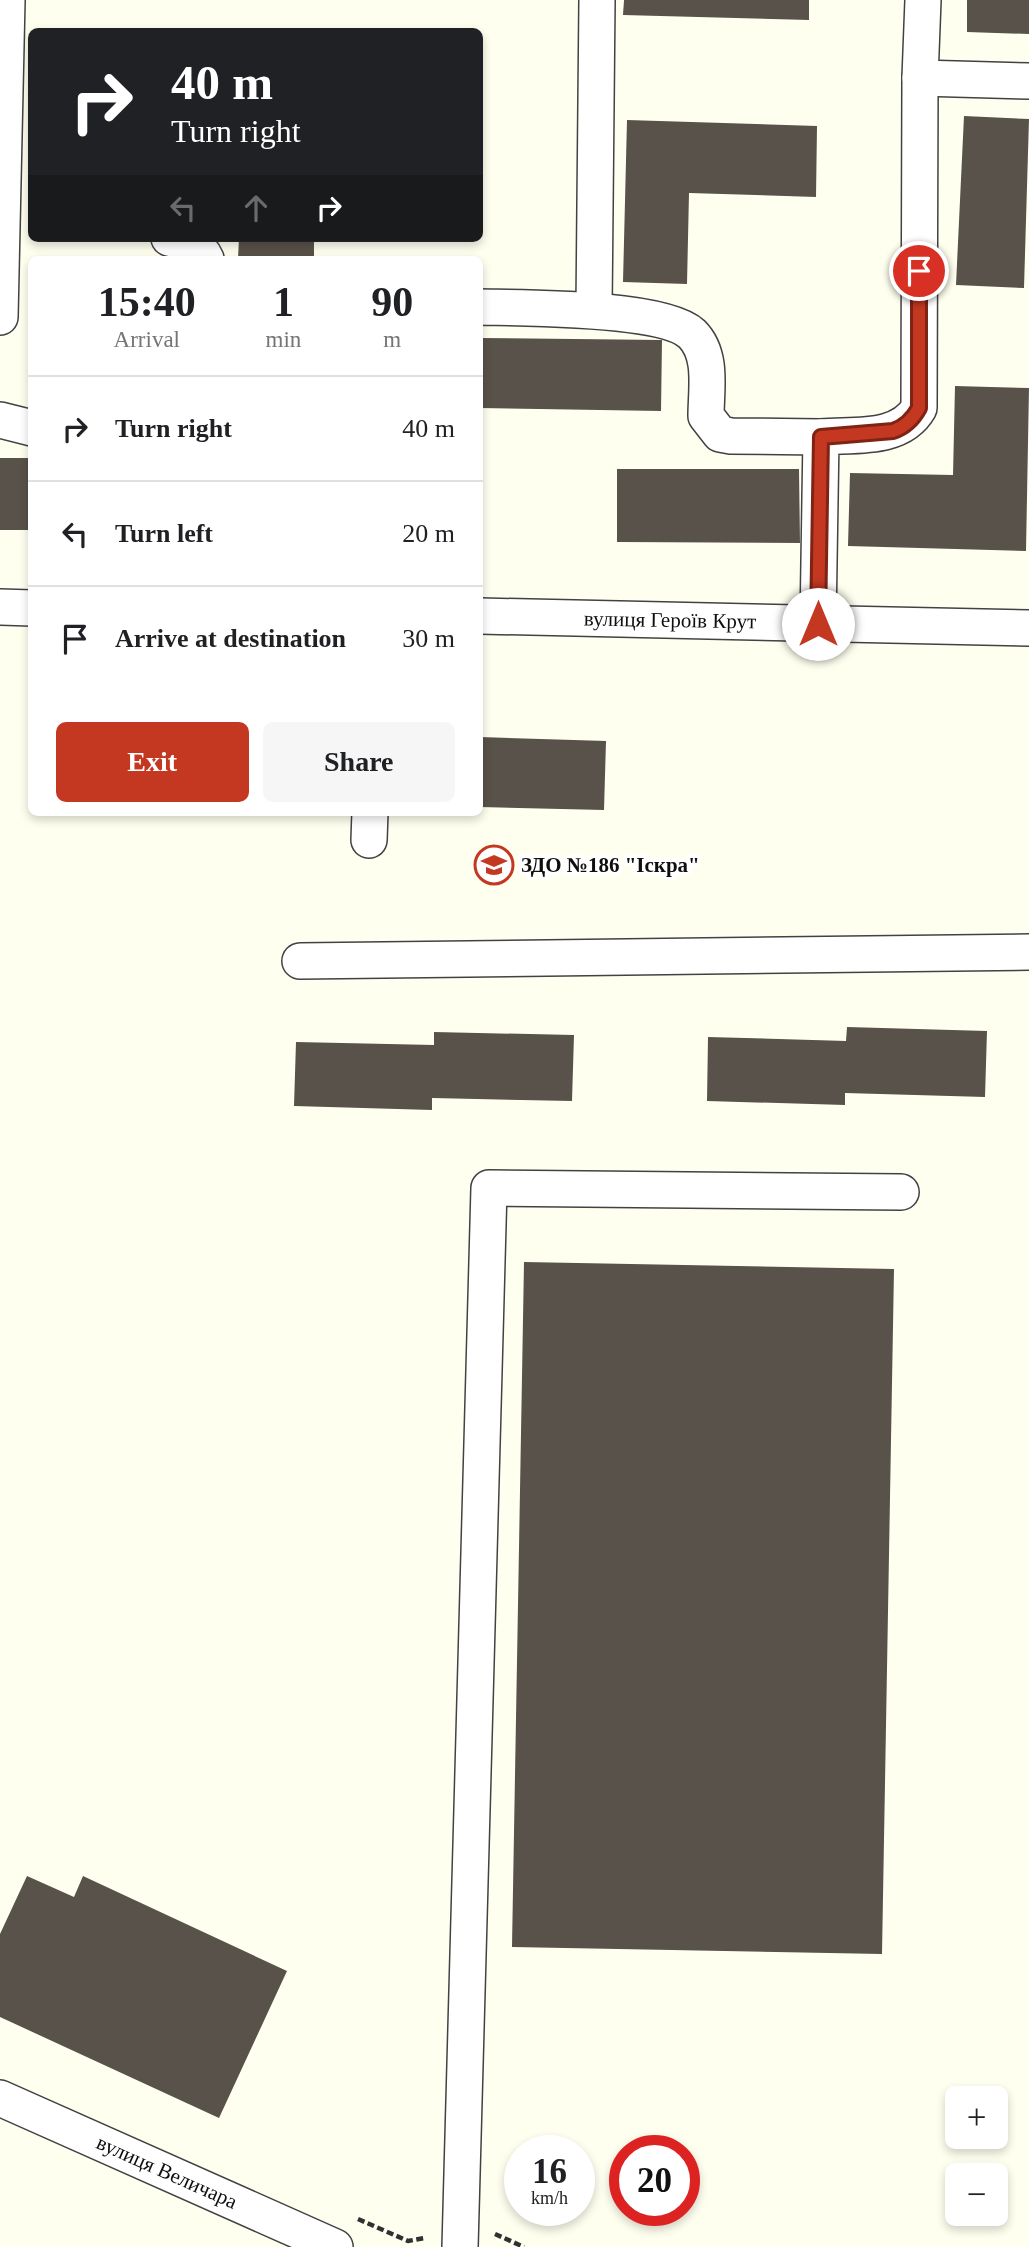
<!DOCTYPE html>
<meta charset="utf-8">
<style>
body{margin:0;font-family:Georgia,serif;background:#f6f6f6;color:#202124;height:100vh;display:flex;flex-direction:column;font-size:26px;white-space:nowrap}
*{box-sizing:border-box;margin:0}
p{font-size:23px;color:#757577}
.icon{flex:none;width:38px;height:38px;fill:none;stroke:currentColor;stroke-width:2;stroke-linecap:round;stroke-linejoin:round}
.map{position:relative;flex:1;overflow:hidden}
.sheet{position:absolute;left:28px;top:256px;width:455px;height:560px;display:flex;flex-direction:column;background:#fff;border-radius:10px;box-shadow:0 4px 10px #0003}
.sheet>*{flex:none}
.hud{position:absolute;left:28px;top:28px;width:455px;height:214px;border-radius:10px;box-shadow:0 4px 10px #0003;background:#202124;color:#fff;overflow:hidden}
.tools{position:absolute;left:945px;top:2086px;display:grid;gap:14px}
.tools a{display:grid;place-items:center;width:63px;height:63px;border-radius:10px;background:#fff;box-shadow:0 4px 10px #0003;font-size:35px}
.speed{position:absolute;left:504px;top:2135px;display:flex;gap:14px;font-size:35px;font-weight:700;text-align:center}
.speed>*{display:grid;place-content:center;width:91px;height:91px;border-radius:50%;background:#fff;box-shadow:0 4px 10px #0003;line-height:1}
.speed small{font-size:18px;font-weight:400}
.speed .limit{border:10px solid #d22;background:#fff;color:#111}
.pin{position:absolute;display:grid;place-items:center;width:60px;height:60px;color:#fff;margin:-30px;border:4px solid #fff;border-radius:50%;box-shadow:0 2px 7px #0007}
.me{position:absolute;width:77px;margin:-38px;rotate:0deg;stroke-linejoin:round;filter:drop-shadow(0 0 5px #0008)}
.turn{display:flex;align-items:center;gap:24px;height:147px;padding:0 28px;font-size:32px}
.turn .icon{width:91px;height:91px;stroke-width:2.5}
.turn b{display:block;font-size:49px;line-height:60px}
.lanes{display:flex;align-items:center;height:66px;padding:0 28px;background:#0003;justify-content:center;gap:35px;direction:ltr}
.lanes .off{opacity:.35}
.eta{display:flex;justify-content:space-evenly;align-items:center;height:119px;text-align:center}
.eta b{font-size:42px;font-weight:600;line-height:49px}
.button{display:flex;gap:14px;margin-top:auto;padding:14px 28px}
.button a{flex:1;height:80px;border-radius:10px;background:#c43721;color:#fff;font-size:28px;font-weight:600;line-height:80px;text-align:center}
.button a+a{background:#f6f6f6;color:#202124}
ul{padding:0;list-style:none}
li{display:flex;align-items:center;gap:21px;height:105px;padding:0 28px;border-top:2px solid #e0e0e0}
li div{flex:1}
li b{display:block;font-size:26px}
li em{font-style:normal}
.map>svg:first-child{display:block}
</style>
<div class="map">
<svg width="1029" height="2247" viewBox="0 0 1029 2247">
<rect width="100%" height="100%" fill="#fffff0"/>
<g fill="#58524a">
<polygon points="624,0 809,0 809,20 623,15"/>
<polygon points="967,0 1029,0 1029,34 967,32"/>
<polygon points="964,116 1029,119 1024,288 956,285"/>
<polygon points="627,120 817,126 816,197 689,193 687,284 623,282"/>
<polygon points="239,238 314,238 314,259 238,259"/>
<polygon points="480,338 662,340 661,411 480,408"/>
<polygon points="955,386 1029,388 1026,551 848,546 850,473 953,475"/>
<rect x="0" y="458" width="32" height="72"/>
<polygon points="617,469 799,469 800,543 617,542"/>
<polygon points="480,737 606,741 604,810 480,807"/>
<polygon points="847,1027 987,1031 985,1097 845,1093 845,1105 707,1101 708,1037 846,1041"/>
<polygon points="434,1032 574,1035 572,1101 432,1098 432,1110 294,1106 296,1042 434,1045"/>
<polygon points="524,1262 894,1269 882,1954 512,1947"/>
<polygon points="27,1876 74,1897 83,1876 287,1971 219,2118 0,2017 0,1934"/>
</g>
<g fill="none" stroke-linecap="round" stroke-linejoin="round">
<defs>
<g id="minor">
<polyline points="920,78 1029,81"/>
<path d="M 169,238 C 184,242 199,243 206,259"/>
<path d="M 480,307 C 521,308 664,307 692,334 C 713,355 706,389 706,416 L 720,434 L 731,436 L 821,437"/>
<polyline points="594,309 597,0"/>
<polyline points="0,317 7,0"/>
<polyline points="0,420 32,428"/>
<polyline points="0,607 32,608"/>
<polyline points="480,616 1029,628"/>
<path d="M 818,624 L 821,437 C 854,434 900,441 919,408 L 920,78 L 923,0"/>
<polyline points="369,840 370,812"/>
<polyline points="300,961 1029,952"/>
<polyline points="0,2098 335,2247"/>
<polyline points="460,2247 489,1188 901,1192"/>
</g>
</defs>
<use href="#minor" stroke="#424242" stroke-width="38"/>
<g stroke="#313131" stroke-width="4.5" stroke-dasharray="7 3.5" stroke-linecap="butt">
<polyline points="358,2219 408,2241 425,2238"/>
<polyline points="495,2234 524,2247"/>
</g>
<use href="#minor" stroke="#fff" stroke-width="35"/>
</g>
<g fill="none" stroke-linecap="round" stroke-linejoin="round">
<defs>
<path id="route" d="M 818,624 L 821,437 L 893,431 C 905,427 913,419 919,408 L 919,271"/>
</defs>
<use href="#route" stroke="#7f2415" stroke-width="18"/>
<use href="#route" stroke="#c43721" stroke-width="12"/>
</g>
<defs>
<symbol id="school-ring" viewBox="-11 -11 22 22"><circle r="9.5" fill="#fff" stroke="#c43721" stroke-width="1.5"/><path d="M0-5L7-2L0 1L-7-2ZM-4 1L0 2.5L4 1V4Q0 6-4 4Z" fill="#c43721"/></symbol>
</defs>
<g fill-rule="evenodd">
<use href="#school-ring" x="472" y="843" width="44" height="44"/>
</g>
<g text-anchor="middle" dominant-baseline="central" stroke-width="7" stroke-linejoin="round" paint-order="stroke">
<g font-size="21" fill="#0f0f0f" stroke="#fff">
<text transform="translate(670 620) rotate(1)">вулиця Героїв Крут</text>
<text transform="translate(167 2172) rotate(24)">вулиця Величара</text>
</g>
<g font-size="21" font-weight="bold" fill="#0f0f0f" stroke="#fff" text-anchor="start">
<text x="521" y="865">ЗДО №186 "Іскра"</text>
</g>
</g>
</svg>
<div class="tools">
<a>+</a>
<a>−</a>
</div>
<div class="speed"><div>16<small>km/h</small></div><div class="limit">20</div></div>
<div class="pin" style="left:919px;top:271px;background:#d93025"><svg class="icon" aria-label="arrive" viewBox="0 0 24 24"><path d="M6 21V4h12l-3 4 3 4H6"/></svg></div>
<svg class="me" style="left:818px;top:624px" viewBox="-20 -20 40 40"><circle r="19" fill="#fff"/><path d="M0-13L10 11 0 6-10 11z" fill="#c43721"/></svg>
<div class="hud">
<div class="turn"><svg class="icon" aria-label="right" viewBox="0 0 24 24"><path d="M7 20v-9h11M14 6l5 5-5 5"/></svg><div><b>40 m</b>Turn right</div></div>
<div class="lanes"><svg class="icon off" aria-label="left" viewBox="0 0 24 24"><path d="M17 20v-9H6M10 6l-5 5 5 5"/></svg><svg class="icon off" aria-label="ahead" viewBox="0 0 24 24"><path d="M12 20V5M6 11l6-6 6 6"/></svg><svg class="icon" aria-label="right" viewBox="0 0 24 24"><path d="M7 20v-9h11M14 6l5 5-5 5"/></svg></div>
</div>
<section class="sheet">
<div class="eta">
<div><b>15:40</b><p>Arrival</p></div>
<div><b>1</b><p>min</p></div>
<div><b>90</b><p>m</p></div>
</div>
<ul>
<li><svg class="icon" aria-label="right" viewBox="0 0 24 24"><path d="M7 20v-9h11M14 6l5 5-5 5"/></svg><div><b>Turn right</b></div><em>40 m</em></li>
<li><svg class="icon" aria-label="left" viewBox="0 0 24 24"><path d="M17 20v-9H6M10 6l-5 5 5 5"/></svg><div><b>Turn left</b></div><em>20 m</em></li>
<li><svg class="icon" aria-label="arrive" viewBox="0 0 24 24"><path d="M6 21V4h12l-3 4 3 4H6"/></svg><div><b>Arrive at destination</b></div><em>30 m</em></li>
</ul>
<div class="button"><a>Exit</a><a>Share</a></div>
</section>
</div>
